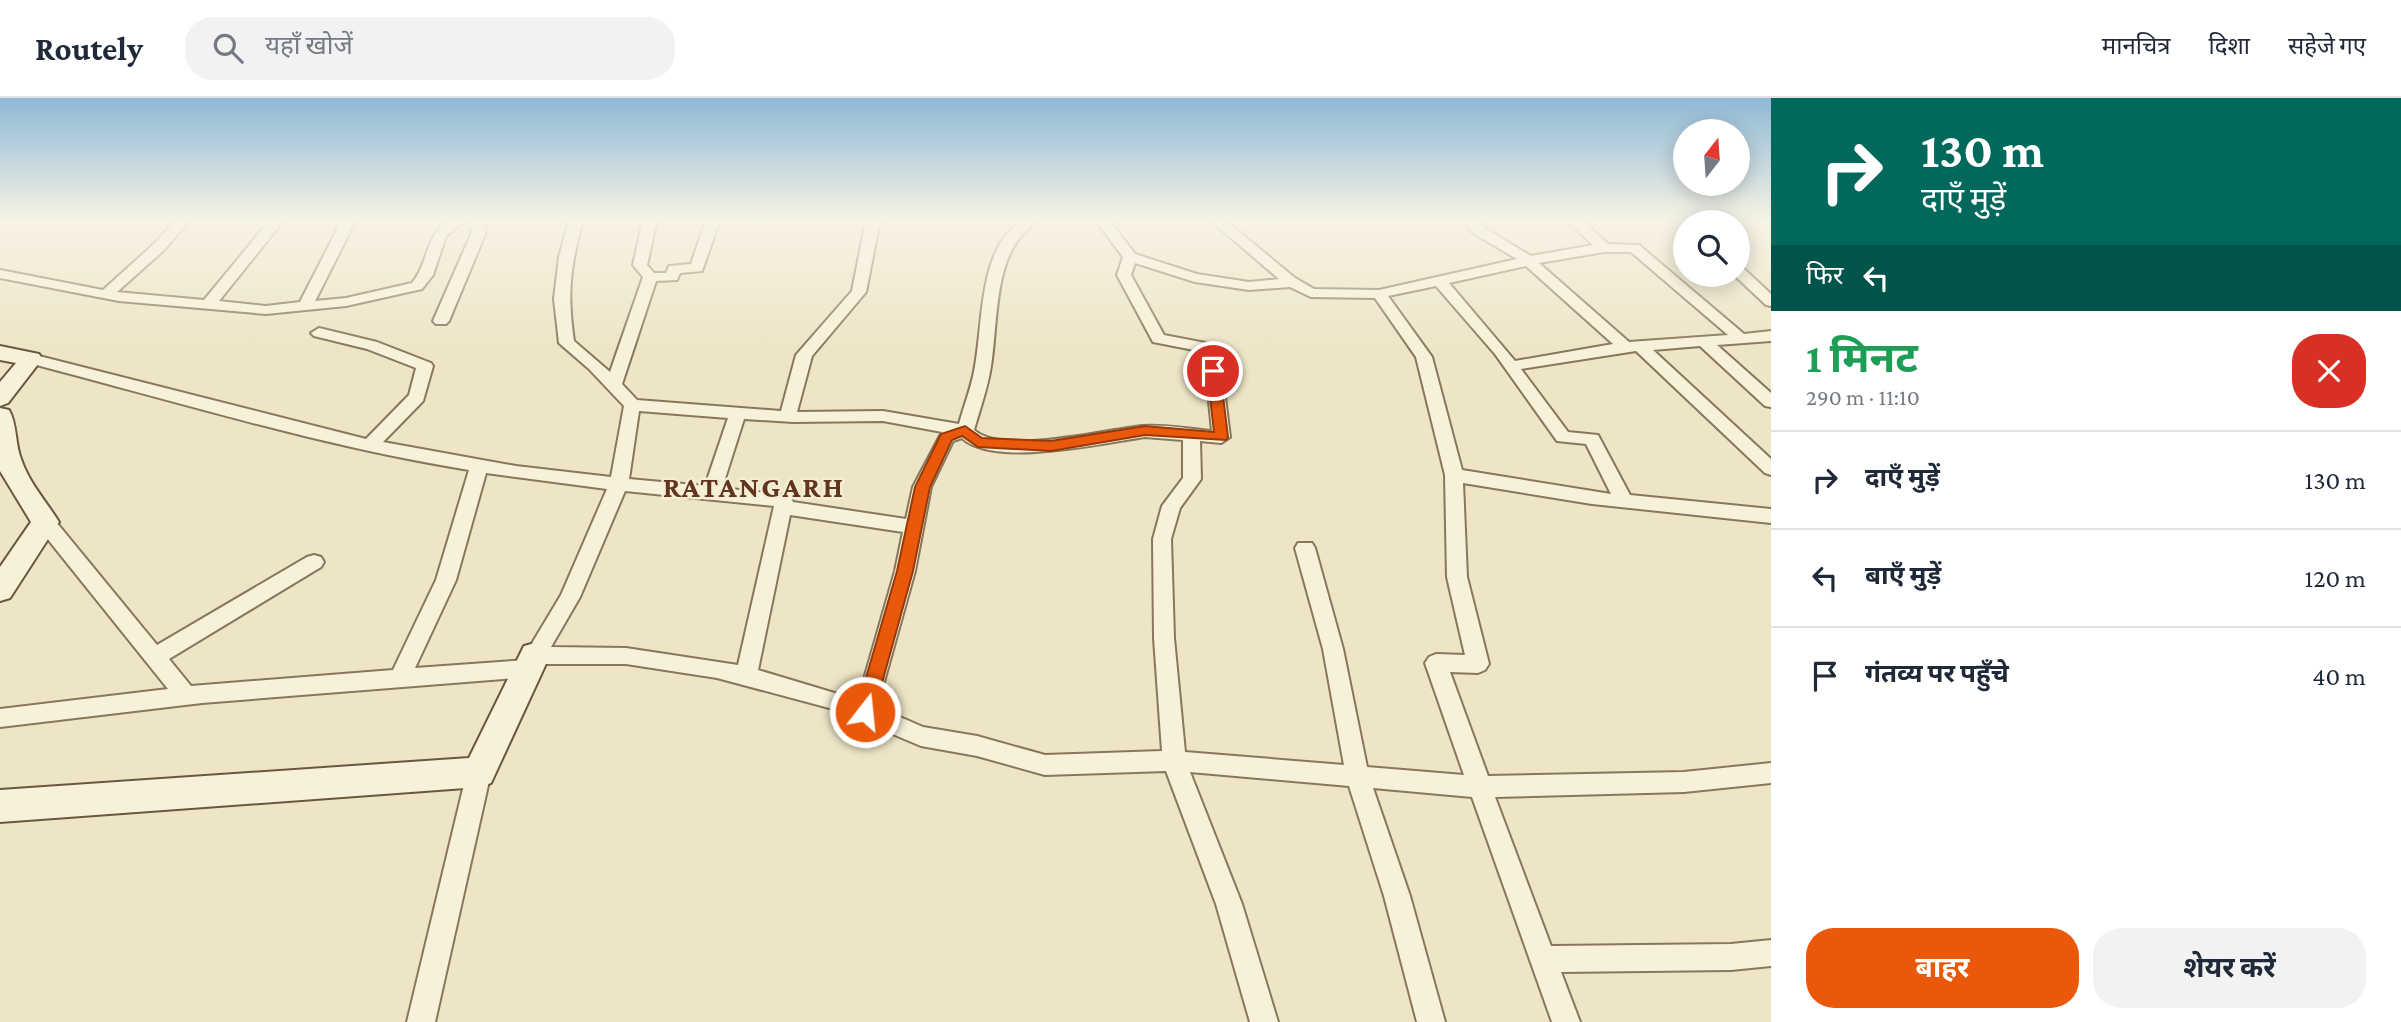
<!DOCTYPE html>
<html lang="hi">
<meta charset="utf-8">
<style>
body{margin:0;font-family:"Crimson Pro","Noto Sans Devanagari",serif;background:#f2f2f3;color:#1f2937;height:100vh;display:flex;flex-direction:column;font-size:26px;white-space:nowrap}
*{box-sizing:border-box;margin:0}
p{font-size:23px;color:#747a83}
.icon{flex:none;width:38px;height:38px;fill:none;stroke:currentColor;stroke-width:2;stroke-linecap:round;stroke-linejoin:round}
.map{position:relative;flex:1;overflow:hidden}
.panel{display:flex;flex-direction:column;background:#fff;width:630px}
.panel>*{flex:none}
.hud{background:#00695c;color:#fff;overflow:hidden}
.needle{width:46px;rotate:17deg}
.buttons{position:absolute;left:1673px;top:21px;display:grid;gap:14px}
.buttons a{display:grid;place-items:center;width:77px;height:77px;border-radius:50%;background:#fff;box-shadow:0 4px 18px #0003;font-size:35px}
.pin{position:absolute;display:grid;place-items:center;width:60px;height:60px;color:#fff;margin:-30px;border:4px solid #fff;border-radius:50%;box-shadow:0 2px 7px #0007}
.me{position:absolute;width:77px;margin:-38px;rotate:16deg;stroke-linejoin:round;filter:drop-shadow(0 0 5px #0008)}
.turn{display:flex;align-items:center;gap:24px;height:147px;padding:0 35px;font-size:32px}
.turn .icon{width:91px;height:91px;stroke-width:2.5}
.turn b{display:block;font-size:49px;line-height:60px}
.then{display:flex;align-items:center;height:66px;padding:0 35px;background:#0003;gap:14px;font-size:26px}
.round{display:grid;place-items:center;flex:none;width:74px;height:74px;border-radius:28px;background:#f2f2f3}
.summary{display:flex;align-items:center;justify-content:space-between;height:119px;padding:0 35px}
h1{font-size:42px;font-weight:700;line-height:52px;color:#1e9e55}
.action{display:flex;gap:14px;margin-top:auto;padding:14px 35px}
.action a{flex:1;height:80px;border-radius:28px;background:#ea580c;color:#fff;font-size:28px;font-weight:700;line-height:80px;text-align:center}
.action a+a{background:#f2f2f3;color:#1f2937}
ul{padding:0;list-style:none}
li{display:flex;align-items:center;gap:21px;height:98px;padding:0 35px;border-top:2px solid #e0e1e3}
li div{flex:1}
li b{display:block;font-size:26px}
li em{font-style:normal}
header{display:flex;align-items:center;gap:42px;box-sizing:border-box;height:98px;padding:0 35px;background:#fff;border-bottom:2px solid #e0e1e3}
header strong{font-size:33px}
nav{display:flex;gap:38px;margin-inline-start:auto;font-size:24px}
.search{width:490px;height:63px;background:#f2f2f3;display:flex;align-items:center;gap:18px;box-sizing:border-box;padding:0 24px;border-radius:28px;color:#747a83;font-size:26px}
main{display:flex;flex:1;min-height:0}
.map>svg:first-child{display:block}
</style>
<header>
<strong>Routely</strong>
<div class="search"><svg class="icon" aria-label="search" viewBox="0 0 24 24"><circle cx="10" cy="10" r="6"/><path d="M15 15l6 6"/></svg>यहाँ खोजें</div>
<nav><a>मानचित्र</a><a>दिशा</a><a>सहेजे गए</a></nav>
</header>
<main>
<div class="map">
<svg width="1771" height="924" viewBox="0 0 1771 924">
<rect width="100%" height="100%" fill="#ede5c6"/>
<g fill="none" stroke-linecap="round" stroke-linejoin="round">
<defs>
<g id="street">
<path d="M 176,122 L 190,122 L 164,152 L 117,194 L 204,202 L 270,122 L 284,122 L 219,203 L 266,208 L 300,204 L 342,122 L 356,122 L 315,203 L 346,200 L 412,185 C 433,160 423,122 466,122 L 446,138 L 433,177 L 422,191 L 346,208 L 266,216 L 119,203 L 0,180 L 0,172 L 103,192 L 154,146 Z"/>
<polygon points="469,122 483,122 486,134 449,223 446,226 436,226 433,223 472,134"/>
<path d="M 569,122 L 583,122 C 570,170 567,194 574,243 L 610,274 L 643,179 L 633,167 L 643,122 L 657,122 L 647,167 L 654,175 L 666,175 L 669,168 L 691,166 L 706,122 L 720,122 L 702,173 L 680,175 L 677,182 L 656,183 L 622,286 L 637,302 L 781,313 L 796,257 L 852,193 L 866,122 L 880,122 L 866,194 L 812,258 L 797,314 L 883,313 L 959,326 C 964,307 972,288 975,268 C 983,225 979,153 1018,126 L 1018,122 L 1032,122 L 1030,130 C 993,157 998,227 991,268 C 988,289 980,311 974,332 C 1003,358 1104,332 1142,328 C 1164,326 1189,331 1212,333 L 1204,254 L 1153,244 L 1117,177 L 1123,159 L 1099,127 L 1099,122 L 1113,122 L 1113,127 L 1135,156 L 1197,176 L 1249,184 L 1279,181 L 1210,122 L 1225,122 L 1295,180 L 1314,191 L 1379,192 L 1517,161 L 1473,135 L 1465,122 L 1479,122 L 1483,129 L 1531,158 L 1593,147 L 1567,122 L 1582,122 L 1608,146 L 1639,147 L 1744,236 L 1771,233 L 1771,243 L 1717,247 L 1771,295 L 1771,309 L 1765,308 L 1700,248 L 1653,252 L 1771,361 L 1771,377 L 1765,375 L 1636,253 L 1521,271 L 1568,334 L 1598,337 L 1630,397 L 1771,411 L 1771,425 L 1592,406 L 1463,385 L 1467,479 L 1489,566 L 1485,572 L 1478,575 L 1450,574 L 1488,678 L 1684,674 L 1771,665 L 1771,685 L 1684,694 L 1495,699 L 1551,848 L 1731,846 L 1771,842 L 1771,868 L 1731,872 L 1561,874 L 1580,924 L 1552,924 L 1472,699 L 1373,690 L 1410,798 L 1445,924 L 1417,924 L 1384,798 L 1349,688 L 1190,674 L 1242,806 L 1278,924 L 1250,924 L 1216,806 L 1166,673 L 1045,677 L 977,658 L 921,648 L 833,611 L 717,580 L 626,566 L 537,566 L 540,570 L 536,576 L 529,579 L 202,605 L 0,629 L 0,611 L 168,591 L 38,429 L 36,424 L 38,419 L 52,419 L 157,547 L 307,459 L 314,457 L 321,459 L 324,464 L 321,469 L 169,561 L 191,588 L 393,572 L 436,482 L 469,372 C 319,348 172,302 25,264 L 23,261 L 25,258 L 31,256 L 366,341 L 409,297 L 416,270 L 367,251 L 314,238 L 311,235 L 319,230 L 377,244 L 431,265 L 433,268 L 423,303 L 383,344 L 516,368 L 611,379 L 624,308 L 589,271 L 559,245 L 554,201 L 559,159 ZM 1604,154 L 1631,154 L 1728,237 L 1629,244 L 1539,165 ZM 1135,165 L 1195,184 L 1249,192 L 1290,189 L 1311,199 L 1375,200 L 1416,259 L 1445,377 L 1447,479 L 1465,557 L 1436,556 L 1429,559 L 1425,565 L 1464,677 L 1367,669 L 1343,551 L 1315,450 L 1312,445 L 1298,445 L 1295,450 L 1323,551 L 1344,667 L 1185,654 L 1174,540 L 1171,441 L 1180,410 L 1201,381 L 1200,343 L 1221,345 L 1230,339 L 1219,251 L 1211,246 L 1164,237 L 1131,177 ZM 1526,168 L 1613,246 L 1515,263 L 1449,185 ZM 1436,188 L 1495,256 L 1557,343 L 1586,346 L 1611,396 L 1462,372 L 1432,259 L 1388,198 ZM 639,313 L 728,320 L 705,388 L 629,381 ZM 744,321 L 793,324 L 883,323 L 942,334 L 913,389 L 906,421 L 793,404 L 790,398 L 784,397 L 722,390 ZM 1145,339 L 1183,342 L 1183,380 L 1162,408 L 1153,441 L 1154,540 L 1162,653 L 1045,657 L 977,638 L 923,629 L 877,609 L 915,473 L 931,389 L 953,343 L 962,340 C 994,370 1103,345 1145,339 ZM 486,375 L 607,391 L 561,497 L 525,557 L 527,562 L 415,570 L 456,482 ZM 625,393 L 774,408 L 738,567 L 626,550 L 551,549 L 580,499 ZM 790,417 L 903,434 L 895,473 L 858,602 L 758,572 Z"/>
<polygon points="1678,122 1692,122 1694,124 1685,124 1685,128"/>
<polygon points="1738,169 1743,170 1771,196 1771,208 1766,207 1734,177 1738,177"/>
<polygon points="479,664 487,667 491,674 435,924 407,924 467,674 471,667"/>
</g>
<g id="secondary">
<polygon points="0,248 39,256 42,261 8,305 0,308 0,284 16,265 0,262"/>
<path d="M 0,310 L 9,312 C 17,325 15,346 21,361 C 29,385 46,403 59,424 L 10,500 L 0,503 L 0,469 L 31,424 L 0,373 Z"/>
<polygon points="535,545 546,548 550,557 491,685 479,689 0,724 0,692 469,660 524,548"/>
</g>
</defs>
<use href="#street" stroke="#87775c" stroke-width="4"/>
<use href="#secondary" stroke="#69583f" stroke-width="4"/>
<use href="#street" fill="#f8f1d9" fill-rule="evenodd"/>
<use href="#secondary" fill="#f8f1d9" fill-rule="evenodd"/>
</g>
<linearGradient id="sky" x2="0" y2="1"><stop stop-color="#8eb9d6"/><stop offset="0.49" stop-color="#f7f3e5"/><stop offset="1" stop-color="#f7f3e5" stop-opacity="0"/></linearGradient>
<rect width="1771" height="251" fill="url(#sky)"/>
<polygon fill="#ea580c" stroke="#983908" stroke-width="2" points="1213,269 1220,273 1228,339 1226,342 1145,337 1051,353 978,349 962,338 952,342 930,389 913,473 874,614 872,619 865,621 859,619 856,614 897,473 915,389 941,336 965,328 982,340 1051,343 1145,328 1214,334 1207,273"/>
<g text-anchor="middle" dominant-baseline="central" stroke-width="5" stroke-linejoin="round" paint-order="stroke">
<g font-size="30" font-weight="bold" letter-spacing="2" fill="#633521" stroke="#f4eed5">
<text x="754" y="388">RATANGARH</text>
</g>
</g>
</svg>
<div class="buttons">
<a><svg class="needle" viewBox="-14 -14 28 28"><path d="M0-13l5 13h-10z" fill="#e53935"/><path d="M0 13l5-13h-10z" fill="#747a83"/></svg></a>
<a><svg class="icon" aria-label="search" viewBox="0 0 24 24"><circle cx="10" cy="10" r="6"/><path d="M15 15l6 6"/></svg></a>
</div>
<div class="pin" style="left:1213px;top:273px;background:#d93025"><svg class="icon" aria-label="arrive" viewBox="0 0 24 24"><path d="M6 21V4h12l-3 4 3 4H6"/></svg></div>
<svg class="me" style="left:865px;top:614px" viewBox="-20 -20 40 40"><circle r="17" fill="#ea580c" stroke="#fff" stroke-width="3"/><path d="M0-11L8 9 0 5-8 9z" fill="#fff"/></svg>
</div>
<section class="panel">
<div class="hud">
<div class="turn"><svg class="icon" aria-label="right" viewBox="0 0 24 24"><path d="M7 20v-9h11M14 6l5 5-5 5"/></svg><div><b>130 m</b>दाएँ मुड़ें</div></div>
<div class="then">फिर<svg class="icon" aria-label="left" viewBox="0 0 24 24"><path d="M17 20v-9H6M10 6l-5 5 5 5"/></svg></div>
</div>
<div class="summary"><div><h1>1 मिनट</h1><p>290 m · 11:10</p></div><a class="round" style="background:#d93025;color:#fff"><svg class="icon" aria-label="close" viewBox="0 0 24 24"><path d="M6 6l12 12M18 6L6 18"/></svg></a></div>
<ul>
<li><svg class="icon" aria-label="right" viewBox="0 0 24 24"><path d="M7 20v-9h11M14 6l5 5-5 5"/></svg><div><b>दाएँ मुड़ें</b></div><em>130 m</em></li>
<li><svg class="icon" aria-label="left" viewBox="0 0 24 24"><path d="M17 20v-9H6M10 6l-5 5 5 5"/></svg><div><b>बाएँ मुड़ें</b></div><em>120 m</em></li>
<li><svg class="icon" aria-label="arrive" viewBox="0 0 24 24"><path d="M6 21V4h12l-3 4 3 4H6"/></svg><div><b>गंतव्य पर पहुँचे</b></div><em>40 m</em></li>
</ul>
<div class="action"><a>बाहर</a><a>शेयर करें</a></div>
</section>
</main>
